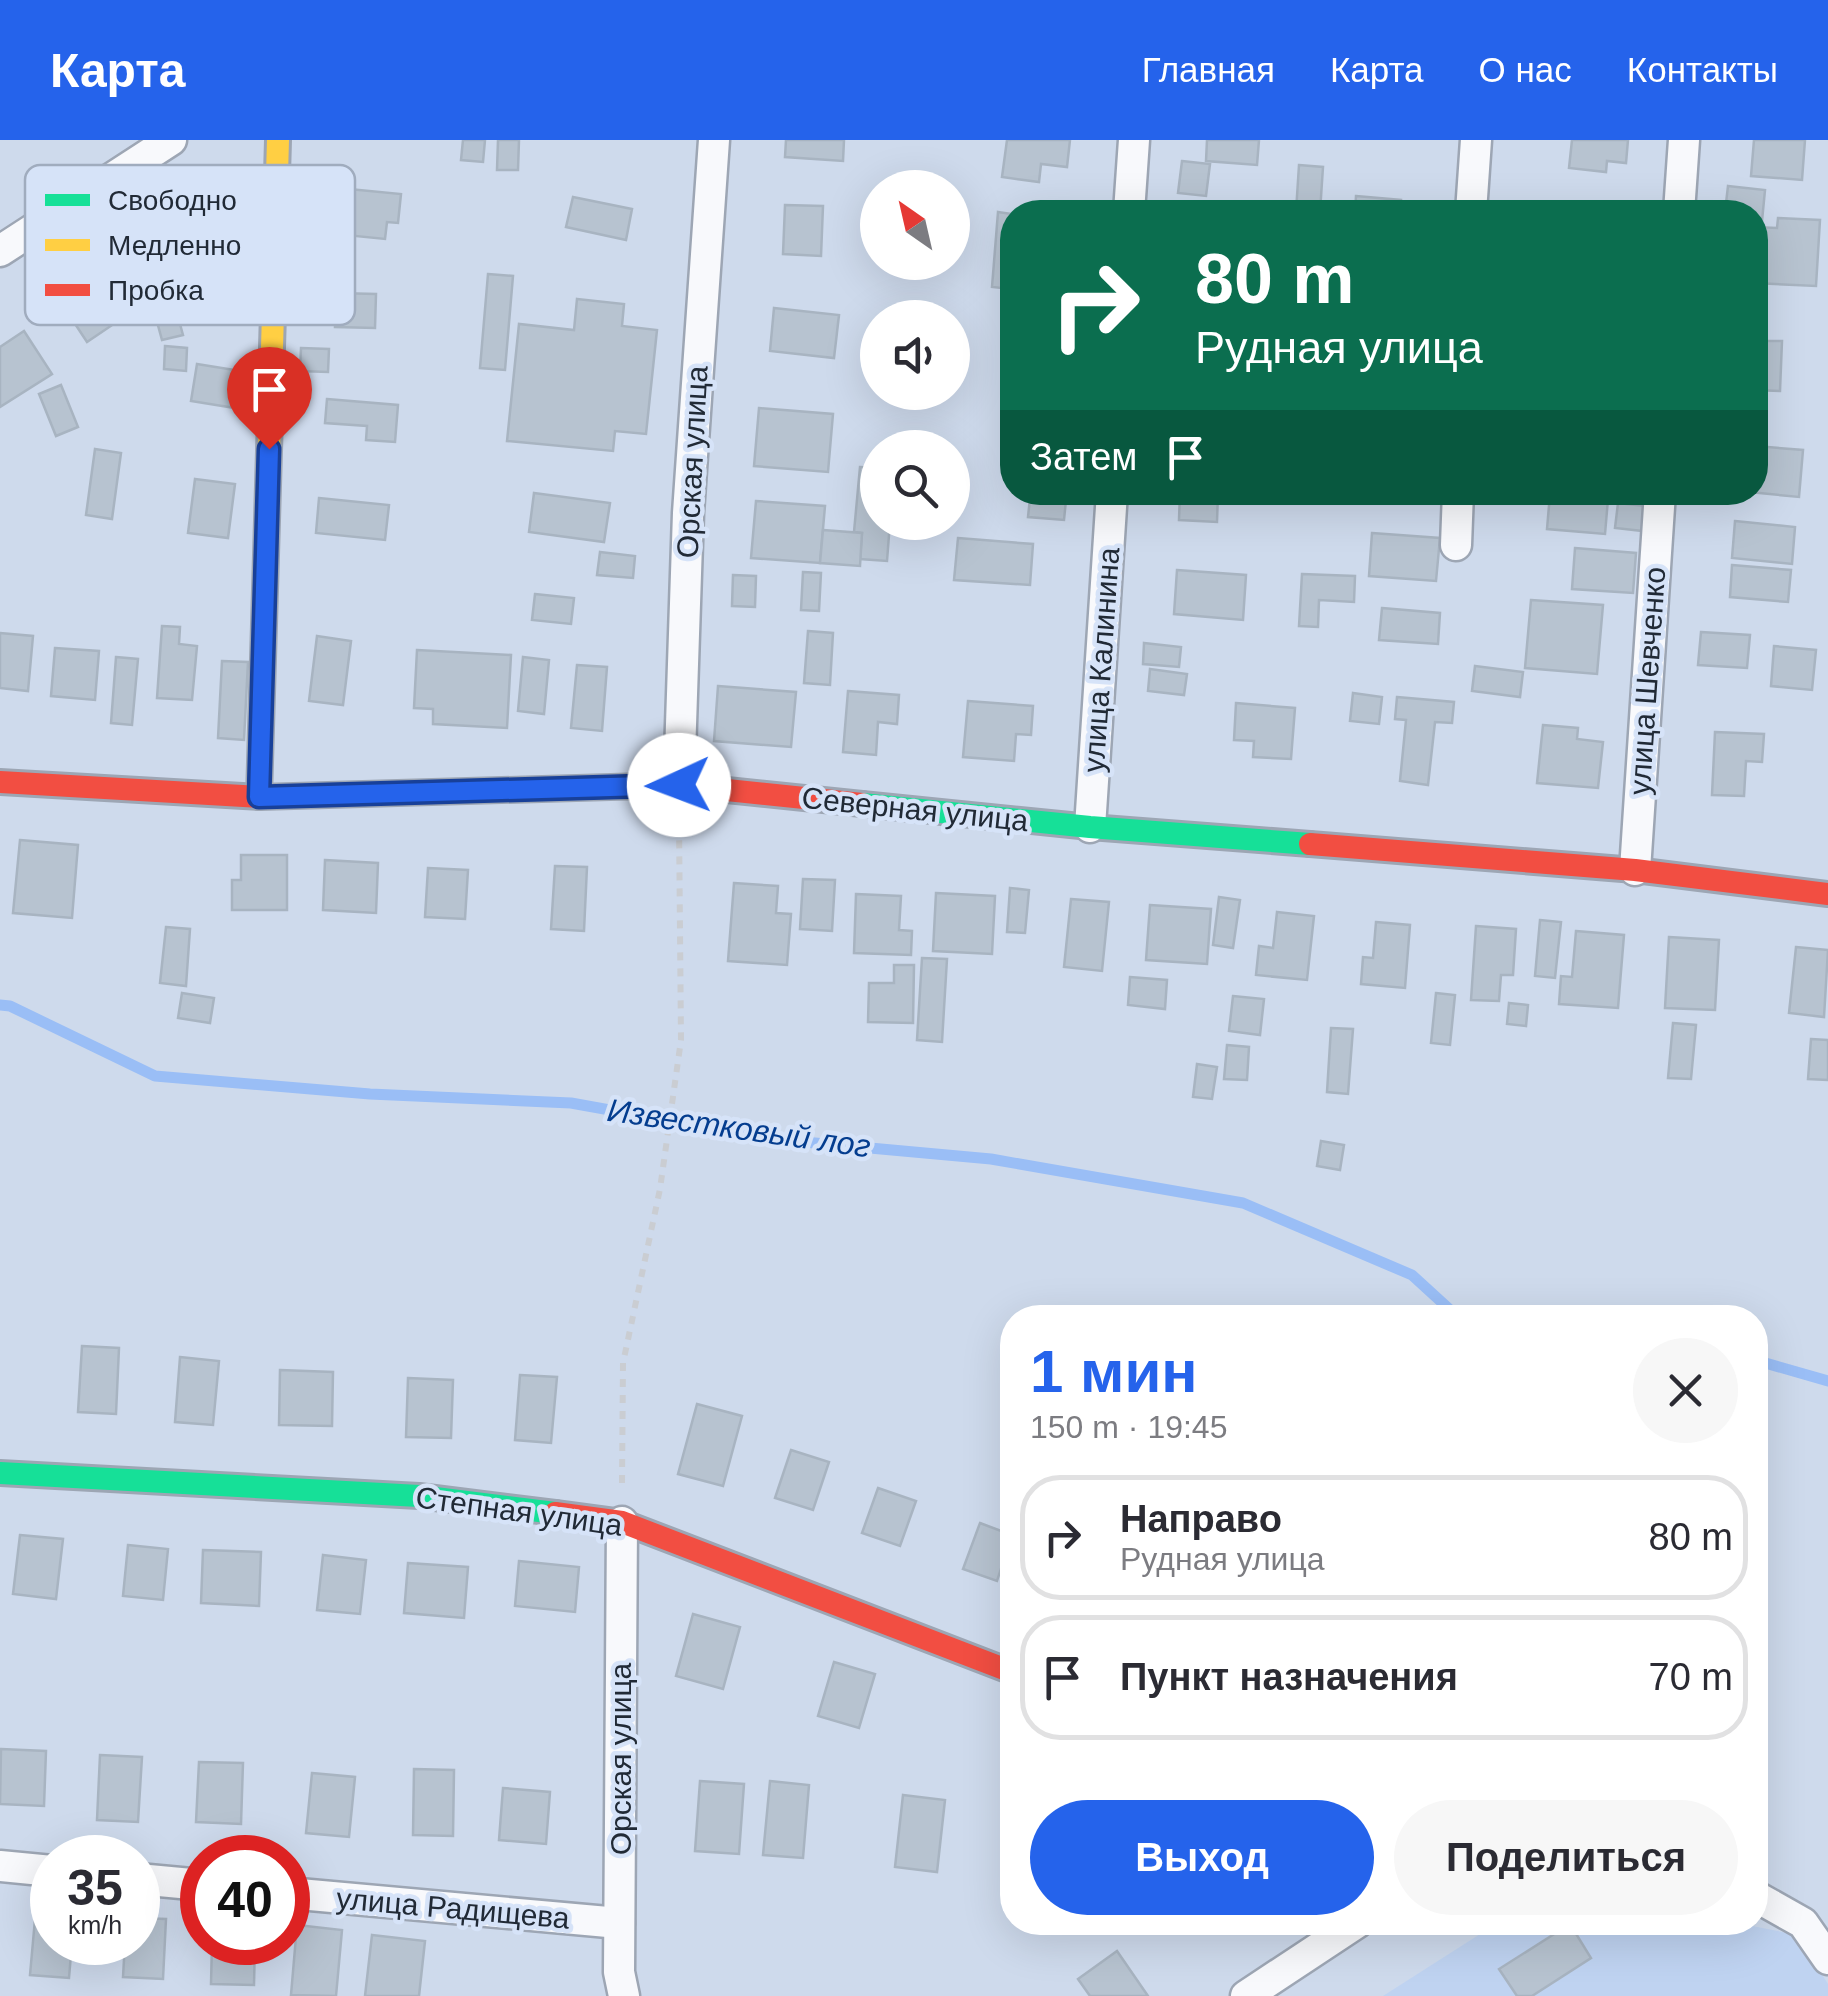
<!DOCTYPE html>
<html lang="ru">
<meta charset="utf-8">
<style>
body{margin:0;font-family:Helvetica,sans-serif;background:#f7f7f7;color:#2b2b33;height:100vh;display:flex;flex-direction:column;font-size:38px;white-space:nowrap}
*{box-sizing:border-box;margin:0}
p{font-size:32px;color:#7c7c81}
.icon{flex:none;width:55px;height:55px;fill:none;stroke:currentColor;stroke-width:2;stroke-linecap:round;stroke-linejoin:round}
.map{position:relative;flex:1;overflow:hidden}
.details{position:absolute;left:1000px;top:1165px;width:768px;height:630px;display:flex;flex-direction:column;background:#fff;border-radius:40px;box-shadow:0 10px 40px #0002}
.details>*{flex:none}
.top-card{position:absolute;left:1000px;top:60px;width:768px;height:305px;border-radius:40px;box-shadow:0 10px 40px #0002;background:#0b6e4f;color:#fff;overflow:hidden}
.needle{width:65px;rotate:326deg}
.buttons{position:absolute;left:860px;top:30px;display:grid;gap:20px}
.buttons a{display:grid;place-items:center;width:110px;height:110px;border-radius:50%;background:#fff;box-shadow:0 10px 40px #0002;font-size:50px}
.speed{position:absolute;left:30px;top:1695px;display:flex;gap:20px;font-size:50px;font-weight:700;text-align:center}
.speed>*{display:grid;place-content:center;width:130px;height:130px;border-radius:50%;background:#fff;box-shadow:0 10px 40px #0002;line-height:1}
.speed small{font-size:25px;font-weight:400}
.speed .limit{border:15px solid #d22;background:#fff;color:#111}
.pin{position:absolute;display:grid;place-items:center;width:85px;height:85px;color:#fff;margin:-102px -42px;border-radius:50% 50% 50% 0;rotate:-45deg;box-shadow:0 0 10px #0007}
.pin .icon{rotate:45deg}
.me{position:absolute;width:110px;margin:-55px;rotate:268deg;stroke-linejoin:round;filter:drop-shadow(0 0 8px #0008)}
.turn{display:flex;align-items:center;gap:35px;height:210px;padding:0 30px;font-size:45px}
.turn .icon{width:130px;height:130px;stroke-width:2.5}
.turn b{display:block;font-size:70px;line-height:85px}
.then{display:flex;align-items:center;height:95px;padding:0 30px;background:#0003;gap:20px;font-size:38px}
.round{display:grid;place-items:center;flex:none;width:105px;height:105px;border-radius:52px;background:#f7f7f7}
.headline{display:flex;align-items:center;justify-content:space-between;height:170px;padding:0 30px}
h1{font-size:60px;font-weight:600;line-height:75px;color:#2563eb}
.cta{display:flex;gap:20px;margin-top:auto;padding:20px 30px}
.cta a{flex:1;height:115px;border-radius:60px;background:#2563eb;color:#fff;font-size:40px;font-weight:600;line-height:115px;text-align:center}
.cta a+a{background:#f7f7f7;color:#2b2b33}
ul{padding:0;list-style:none}
li{display:flex;align-items:center;gap:30px;height:125px;margin:0 20px 15px;padding:0 10px;border:5px solid #e1e1e2;border-radius:40px}
li div{flex:1}
li b{display:block;font-size:38px}
li em{font-style:normal}
header{display:flex;align-items:center;gap:60px;box-sizing:border-box;height:140px;padding:0 50px;background:#2563eb;color:#fff}
header strong{font-size:48px}
nav{display:flex;gap:55px;margin-inline-start:auto;font-size:35px}
.map>svg:first-child{display:block}
</style>
<header>
<strong>Карта</strong>
<nav><a>Главная</a><a>Карта</a><a>О нас</a><a>Контакты</a></nav>
</header>
<div class="map">
<svg width="1828" height="1856" viewBox="0 0 1828 1856">
<rect width="100%" height="100%" fill="#cedaec"/>
<polygon fill="#bfd3f1" points="1499,1782 1737,1783 1797,1795 1828,1844 1828,1856 1383,1856"/>
<g fill="none" stroke-linecap="round" stroke-linejoin="round">
<g stroke="#9abef6" stroke-width="11">
<polyline points="0,865 10,866 155,936 370,954 571,963 771,999 991,1019 1243,1063 1412,1135 1459,1178"/>
<polyline points="1755,1220 1828,1241"/>
</g>
</g>
<g fill="#b7c3d0" stroke="#a8b4c1" stroke-width="2.5">
<polygon points="463,0 485,0 483,22 461,20"/>
<polygon points="498,0 519,0 518,30 497,30"/>
<polygon points="786,0 844,0 843,21 785,17"/>
<polygon points="1007,0 1070,0 1067,27 1041,24 1039,42 1002,37"/>
<polygon points="1207,0 1259,0 1257,25 1206,21"/>
<polygon points="1572,0 1628,0 1626,23 1607,21 1606,32 1569,28"/>
<polygon points="1754,0 1805,0 1802,40 1751,36"/>
<polygon points="1182,21 1210,24 1206,56 1178,53"/>
<polygon points="1299,25 1323,27 1320,72 1296,72"/>
<polygon points="1728,46 1765,50 1762,81 1755,81 1755,72 1725,72"/>
<polygon points="349,49 401,54 398,83 387,82 385,99 345,95"/>
<polygon points="1356,56 1401,60 1400,72 1355,72"/>
<polygon points="573,57 632,69 626,100 566,87"/>
<polygon points="785,65 823,66 821,116 783,114"/>
<polygon points="998,72 1012,74 1012,149 992,147"/>
<polygon points="1778,78 1820,80 1816,146 1755,143 1755,87 1777,88"/>
<polygon points="488,134 513,136 505,230 480,228"/>
<polygon points="168,140 183,195 162,200 147,145"/>
<polygon points="104,141 127,175 87,202 64,167"/>
<polygon points="336,153 376,154 375,188 335,187"/>
<polygon points="577,159 624,164 622,186 657,190 646,294 615,291 613,311 507,301 519,184 574,190"/>
<polygon points="774,168 839,175 834,218 770,211"/>
<polygon points="24,191 52,234 0,267 0,207"/>
<polygon points="1755,201 1782,201 1780,251 1755,250"/>
<polygon points="165,206 187,208 186,231 164,229"/>
<polygon points="301,208 329,209 328,232 300,231"/>
<polygon points="197,224 247,232 241,269 191,261"/>
<polygon points="61,245 78,287 56,296 39,254"/>
<polygon points="327,259 398,265 395,302 366,300 367,286 325,283"/>
<polygon points="759,268 833,274 828,332 754,326"/>
<polygon points="1755,306 1803,310 1799,357 1749,352 1755,352"/>
<polygon points="95,309 121,313 112,379 86,375"/>
<polygon points="860,327 878,328 878,382 890,382 887,421 860,419 862,393 854,392"/>
<polygon points="195,339 235,344 228,398 188,393"/>
<polygon points="1180,352 1218,352 1217,382 1179,380"/>
<polygon points="534,353 610,363 604,402 529,392"/>
<polygon points="1550,354 1608,359 1605,394 1547,389"/>
<polygon points="319,358 389,365 385,400 316,393"/>
<polygon points="1030,358 1066,360 1064,380 1028,377"/>
<polygon points="756,361 825,366 820,423 751,418"/>
<polygon points="1618,363 1645,366 1643,391 1615,388"/>
<polygon points="1735,381 1795,387 1792,424 1732,418"/>
<polygon points="823,390 862,393 860,426 820,423"/>
<polygon points="1372,393 1440,398 1436,441 1369,436"/>
<polygon points="958,398 1033,404 1030,445 954,440"/>
<polygon points="1575,408 1636,413 1633,453 1572,449"/>
<polygon points="600,412 635,416 633,438 597,435"/>
<polygon points="1732,425 1791,430 1788,462 1730,457"/>
<polygon points="1177,430 1246,435 1243,480 1174,474"/>
<polygon points="803,432 821,433 819,471 801,470"/>
<polygon points="1302,434 1355,436 1354,462 1319,460 1318,487 1299,486"/>
<polygon points="733,435 756,436 755,467 732,466"/>
<polygon points="535,454 574,458 571,484 532,480"/>
<polygon points="1531,460 1603,465 1597,534 1525,528"/>
<polygon points="1382,468 1440,473 1438,504 1379,500"/>
<polygon points="162,486 180,487 179,504 197,506 192,560 157,558"/>
<polygon points="808,491 833,493 830,545 804,543"/>
<polygon points="1701,492 1750,495 1747,528 1698,525"/>
<polygon points="0,493 33,496 28,551 0,548"/>
<polygon points="317,496 351,501 343,565 309,561"/>
<polygon points="1144,503 1181,507 1179,527 1143,524"/>
<polygon points="1774,506 1816,510 1812,550 1771,546"/>
<polygon points="55,508 99,511 95,560 51,556"/>
<polygon points="417,510 511,515 507,588 433,584 433,569 414,568"/>
<polygon points="116,517 138,519 132,585 111,583"/>
<polygon points="523,517 549,520 544,574 518,571"/>
<polygon points="222,521 248,522 244,600 218,598"/>
<polygon points="577,525 607,527 602,591 571,588"/>
<polygon points="1475,526 1523,532 1520,557 1472,551"/>
<polygon points="1150,529 1187,534 1184,555 1148,551"/>
<polygon points="718,546 796,552 791,607 714,601"/>
<polygon points="848,551 899,555 897,584 878,582 876,615 843,612"/>
<polygon points="1353,553 1382,557 1379,584 1350,581"/>
<polygon points="1397,557 1454,562 1452,583 1435,582 1428,645 1400,641 1406,580 1395,579"/>
<polygon points="968,561 1033,566 1031,595 1016,594 1014,621 963,617"/>
<polygon points="1236,563 1295,568 1291,619 1253,617 1254,601 1234,600"/>
<polygon points="1543,585 1578,588 1577,599 1603,602 1598,648 1537,643"/>
<polygon points="1715,592 1764,594 1762,622 1746,621 1744,656 1712,655"/>
<polygon points="20,700 78,705 72,778 13,773"/>
<polygon points="241,715 287,715 287,770 232,770 232,740 241,740"/>
<polygon points="325,720 378,723 376,773 323,770"/>
<polygon points="555,726 587,727 584,791 551,789"/>
<polygon points="428,728 468,730 465,779 425,777"/>
<polygon points="803,739 835,740 832,791 800,789"/>
<polygon points="734,743 778,746 776,773 791,774 787,825 728,821"/>
<polygon points="1010,748 1029,750 1025,793 1007,792"/>
<polygon points="936,753 995,756 992,814 933,811"/>
<polygon points="856,754 901,756 899,790 912,791 911,815 854,813"/>
<polygon points="1219,757 1240,760 1233,808 1213,805"/>
<polygon points="1071,759 1109,762 1102,831 1064,827"/>
<polygon points="1150,765 1211,769 1207,824 1146,820"/>
<polygon points="1277,772 1314,776 1307,840 1256,835 1259,806 1273,808"/>
<polygon points="1540,780 1561,782 1555,838 1535,836"/>
<polygon points="1376,782 1410,785 1405,848 1361,844 1363,817 1373,818"/>
<polygon points="1476,786 1516,789 1513,835 1501,835 1499,861 1471,860"/>
<polygon points="166,787 190,789 186,846 160,843"/>
<polygon points="1576,791 1624,795 1618,868 1559,864 1561,836 1572,837"/>
<polygon points="1669,797 1719,800 1715,870 1665,868"/>
<polygon points="1796,807 1828,810 1824,877 1789,873"/>
<polygon points="922,818 947,819 942,902 917,900"/>
<polygon points="894,825 914,825 913,883 868,882 869,843 894,843"/>
<polygon points="1130,837 1167,840 1165,869 1128,865"/>
<polygon points="182,853 214,858 210,883 178,878"/>
<polygon points="1436,853 1455,855 1450,905 1431,903"/>
<polygon points="1233,856 1264,859 1260,895 1229,891"/>
<polygon points="1509,863 1528,865 1526,886 1507,884"/>
<polygon points="1673,883 1696,885 1691,939 1668,938"/>
<polygon points="1331,888 1353,889 1348,954 1327,952"/>
<polygon points="1811,899 1828,900 1828,940 1808,939"/>
<polygon points="1227,905 1249,907 1247,940 1224,939"/>
<polygon points="1197,924 1217,927 1212,959 1193,957"/>
<polygon points="1321,1001 1344,1005 1340,1030 1317,1026"/>
<polygon points="82,1206 119,1208 116,1274 78,1272"/>
<polygon points="180,1217 219,1221 213,1285 175,1282"/>
<polygon points="280,1230 333,1232 332,1286 279,1285"/>
<polygon points="520,1235 557,1237 551,1303 515,1300"/>
<polygon points="408,1238 453,1240 451,1298 406,1297"/>
<polygon points="697,1264 742,1276 723,1346 678,1334"/>
<polygon points="791,1310 829,1322 813,1370 775,1358"/>
<polygon points="878,1348 916,1361 900,1406 862,1393"/>
<polygon points="980,1383 1012,1395 997,1441 963,1429"/>
<polygon points="20,1395 63,1399 56,1459 13,1454"/>
<polygon points="128,1405 168,1409 163,1460 123,1456"/>
<polygon points="203,1410 261,1412 259,1466 201,1463"/>
<polygon points="323,1415 366,1420 360,1474 317,1470"/>
<polygon points="519,1421 579,1427 575,1472 515,1466"/>
<polygon points="408,1423 468,1427 464,1478 404,1473"/>
<polygon points="693,1474 740,1487 723,1549 676,1536"/>
<polygon points="834,1522 875,1534 859,1588 818,1576"/>
<polygon points="1,1609 46,1611 44,1666 0,1664"/>
<polygon points="100,1615 142,1617 138,1682 97,1680"/>
<polygon points="199,1622 243,1623 241,1684 196,1682"/>
<polygon points="414,1629 454,1630 453,1696 413,1695"/>
<polygon points="312,1633 355,1637 349,1697 306,1693"/>
<polygon points="700,1641 744,1644 739,1714 695,1711"/>
<polygon points="770,1641 809,1645 803,1718 763,1715"/>
<polygon points="503,1648 550,1652 546,1704 499,1700"/>
<polygon points="903,1655 945,1660 937,1732 895,1727"/>
<polygon points="36,1768 52,1769 52,1802 72,1802 69,1838 30,1835"/>
<polygon points="138,1778 166,1779 163,1839 123,1837 125,1802 138,1802"/>
<polygon points="1570,1784 1591,1818 1532,1856 1517,1856 1499,1829"/>
<polygon points="297,1785 342,1790 336,1856 291,1855"/>
<polygon points="372,1795 425,1801 419,1856 365,1856"/>
<polygon points="212,1802 255,1802 254,1845 211,1844"/>
<polygon points="1117,1811 1148,1856 1090,1856 1078,1839"/>
</g>
<g fill="none" stroke-linecap="round" stroke-linejoin="round">
<defs>
<g id="street">
<polyline points="1129,72 1134,0"/>
<polyline points="1471,72 1476,0"/>
<polyline points="1679,72 1684,0"/>
<polyline points="0,111 171,0"/>
<polyline points="1456,405 1458,352"/>
<polyline points="679,645 688,373 714,0"/>
<polyline points="1090,687 1112,352"/>
<polyline points="1635,730 1660,352"/>
<polyline points="622,1382 619,1832 624,1856"/>
<polyline points="0,1726 52,1731"/>
<polyline points="138,1739 202,1745"/>
<polyline points="288,1753 619,1783"/>
<polyline points="1755,1756 1803,1783 1828,1819"/>
<polyline points="1246,1856 1358,1782"/>
</g>
<g id="fast">
<polyline points="862,664 1090,687 1310,704"/>
<polyline points="0,1333 419,1356 555,1373"/>
</g>
<polyline id="slow" points="259,657 278,0"/>
<g id="jam">
<polyline points="0,642 259,657 679,645 862,664"/>
<polyline points="1310,704 1635,730 1828,754"/>
<polyline points="555,1373 622,1382 1012,1532"/>
</g>
</defs>
<use href="#street" stroke="#9da6b4" stroke-width="35"/>
<use href="#fast" stroke="#9da6b4" stroke-width="28"/>
<use href="#slow" stroke="#9da6b4" stroke-width="28"/>
<use href="#jam" stroke="#9da6b4" stroke-width="28"/>
<polyline stroke="#cacdd2" stroke-width="6" stroke-dasharray="8 8" stroke-linecap="butt" points="622,1343 623,1223 660,1049 681,900 679,681"/>
<use href="#street" stroke="#f8f9fc" stroke-width="30"/>
<use href="#fast" stroke="#16e098" stroke-width="22"/>
<use href="#slow" stroke="#ffcf43" stroke-width="22"/>
<use href="#jam" stroke="#f24e42" stroke-width="22"/>
</g>
<g fill="none" stroke-linecap="round" stroke-linejoin="round">
<defs>
<polyline id="route" points="269,309 259,657 679,645"/>
</defs>
<use href="#route" stroke="#184099" stroke-width="25"/>
<use href="#route" stroke="#2563eb" stroke-width="18"/>
</g>
<g text-anchor="middle" dominant-baseline="central" stroke-width="9" stroke-linejoin="round" paint-order="stroke">
<g font-size="30" fill="#212a36" stroke="#d6e3f8">
<text transform="translate(692 322) rotate(-87)">Орская улица</text>
<text transform="translate(1101 520) rotate(-86)">улица Калинина</text>
<text transform="translate(1647 541) rotate(-86)">улица Шевченко</text>
<text transform="translate(915 669) rotate(6)">Северная улица</text>
<text transform="translate(519 1371) rotate(8)">Степная улица</text>
<text transform="translate(620 1619) rotate(-90)">Орская улица</text>
<text transform="translate(453 1768) rotate(5)">улица Радищева</text>
</g>
<g font-size="32" font-style="italic" fill="#043d8f" stroke="#d6e3f8">
<text transform="translate(739 988) rotate(8)">Известковый лог</text>
</g>
</g>
<rect x="25" y="25" width="330" height="160" rx="15" fill="#d6e3f8" stroke="#a0acbe" stroke-width="2.5"/>
<rect x="45" y="54" width="45" height="12" fill="#16e098"/>
<rect x="45" y="99" width="45" height="12" fill="#ffcf43"/>
<rect x="45" y="144" width="45" height="12" fill="#f24e42"/>
<g font-size="28" fill="#212a36">
<text x="108" y="70">Свободно</text>
<text x="108" y="115">Медленно</text>
<text x="108" y="160">Пробка</text>
</g>
</svg>
<div class="buttons">
<a><svg class="needle" viewBox="-14 -14 28 28"><path d="M0-13l5 13h-10z" fill="#e53935"/><path d="M0 13l5-13h-10z" fill="#7c7c81"/></svg></a>
<a><svg class="icon" aria-label="sound" viewBox="0 0 24 24"><path d="M4 9h4l5-4v14l-5-4H4zM17 9q2 3 0 6"/></svg></a>
<a><svg class="icon" aria-label="search" viewBox="0 0 24 24"><circle cx="10" cy="10" r="6"/><path d="M15 15l6 6"/></svg></a>
</div>
<div class="speed"><div>35<small>km/h</small></div><div class="limit">40</div></div>
<div class="pin" style="left:269px;top:309px;background:#d93025"><svg class="icon" aria-label="arrive" viewBox="0 0 24 24"><path d="M6 21V4h12l-3 4 3 4H6"/></svg></div>
<svg class="me" style="left:679px;top:645px" viewBox="-20 -20 40 40"><circle r="19" fill="#fff"/><path d="M0-13L10 11 0 6-10 11z" fill="#2563eb"/></svg>
<div class="top-card">
<div class="turn"><svg class="icon" aria-label="right" viewBox="0 0 24 24"><path d="M7 20v-9h11M14 6l5 5-5 5"/></svg><div><b>80 m</b>Рудная улица</div></div>
<div class="then">Затем<svg class="icon" aria-label="arrive" viewBox="0 0 24 24"><path d="M6 21V4h12l-3 4 3 4H6"/></svg></div>
</div>
<section class="details">
<div class="headline"><div><h1>1 мин</h1><p>150 m · 19:45</p></div><a class="round"><svg class="icon" aria-label="close" viewBox="0 0 24 24"><path d="M6 6l12 12M18 6L6 18"/></svg></a></div>
<ul>
<li><svg class="icon" aria-label="right" viewBox="0 0 24 24"><path d="M7 20v-9h11M14 6l5 5-5 5"/></svg><div><b>Направо</b><p>Рудная улица</p></div><em>80 m</em></li>
<li><svg class="icon" aria-label="arrive" viewBox="0 0 24 24"><path d="M6 21V4h12l-3 4 3 4H6"/></svg><div><b>Пункт назначения</b></div><em>70 m</em></li>
</ul>
<div class="cta"><a>Выход</a><a>Поделиться</a></div>
</section>
</div>
